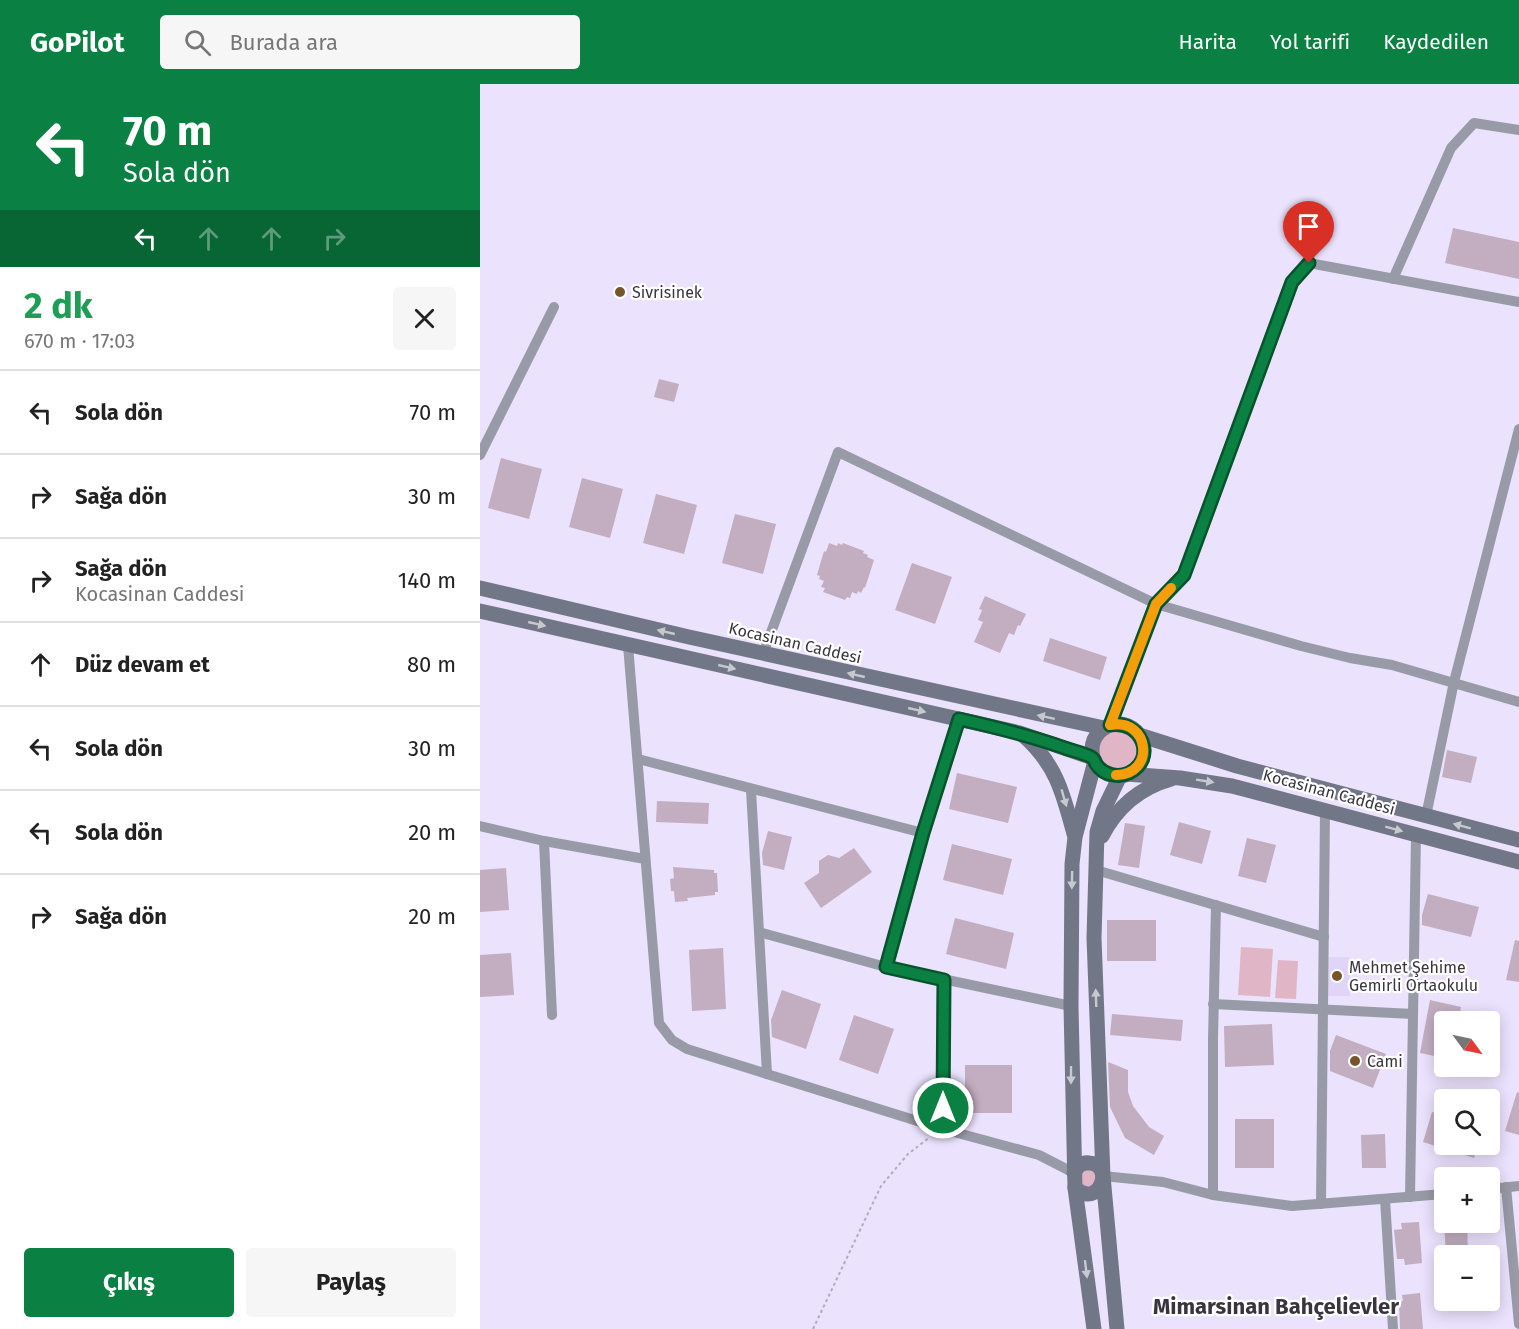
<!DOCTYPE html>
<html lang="tr">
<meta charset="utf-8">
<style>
body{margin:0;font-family:"Fira Sans",sans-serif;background:#f6f6f6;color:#222;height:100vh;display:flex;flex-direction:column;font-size:22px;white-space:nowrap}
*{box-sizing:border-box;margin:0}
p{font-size:20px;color:#767676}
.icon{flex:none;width:33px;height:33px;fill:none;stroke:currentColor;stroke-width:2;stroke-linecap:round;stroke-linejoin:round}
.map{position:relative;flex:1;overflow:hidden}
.sheet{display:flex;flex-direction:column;background:#fff;width:480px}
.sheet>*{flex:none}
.banner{background:#0b8043;color:#fff;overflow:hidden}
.needle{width:39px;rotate:123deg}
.tools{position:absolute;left:954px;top:927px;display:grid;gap:12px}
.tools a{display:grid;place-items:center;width:66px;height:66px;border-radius:6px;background:#fff;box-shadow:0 3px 15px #0003;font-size:30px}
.pin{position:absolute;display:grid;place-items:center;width:51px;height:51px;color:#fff;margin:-62px -26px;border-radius:50% 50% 50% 0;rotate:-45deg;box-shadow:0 0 6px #0007}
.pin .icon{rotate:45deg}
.me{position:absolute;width:66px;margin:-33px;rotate:0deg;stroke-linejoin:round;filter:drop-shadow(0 0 4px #0008)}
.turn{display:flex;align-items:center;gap:21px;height:126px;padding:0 24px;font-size:27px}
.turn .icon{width:78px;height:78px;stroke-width:2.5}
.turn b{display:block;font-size:42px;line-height:51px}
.lanes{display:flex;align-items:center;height:57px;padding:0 24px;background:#0003;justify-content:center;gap:30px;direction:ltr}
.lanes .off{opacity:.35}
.round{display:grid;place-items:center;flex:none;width:63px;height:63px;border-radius:6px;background:#f6f6f6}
.headline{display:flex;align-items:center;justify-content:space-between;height:102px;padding:0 24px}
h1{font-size:36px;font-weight:700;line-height:45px;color:#1e9e55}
.cta{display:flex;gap:12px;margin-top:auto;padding:12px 24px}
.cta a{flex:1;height:69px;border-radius:6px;background:#0b8043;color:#fff;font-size:24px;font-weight:700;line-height:69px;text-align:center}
.cta a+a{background:#f6f6f6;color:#222}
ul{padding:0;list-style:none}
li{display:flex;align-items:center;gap:18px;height:84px;padding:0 24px;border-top:2px solid #e0e0e0}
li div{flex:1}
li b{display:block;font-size:22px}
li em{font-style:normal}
header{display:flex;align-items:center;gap:36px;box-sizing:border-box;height:84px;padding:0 30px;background:#0b8043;color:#fff}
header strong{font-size:28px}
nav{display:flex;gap:33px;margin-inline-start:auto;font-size:21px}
.search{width:420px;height:54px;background:#f6f6f6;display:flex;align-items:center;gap:15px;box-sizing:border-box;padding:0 21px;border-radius:6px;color:#767676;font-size:22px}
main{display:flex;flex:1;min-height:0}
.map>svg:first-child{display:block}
</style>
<header>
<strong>GoPilot</strong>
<div class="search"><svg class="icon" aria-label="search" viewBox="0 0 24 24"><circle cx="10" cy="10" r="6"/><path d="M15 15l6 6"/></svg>Burada ara</div>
<nav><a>Harita</a><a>Yol tarifi</a><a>Kaydedilen</a></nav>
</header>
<main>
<section class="sheet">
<div class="banner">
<div class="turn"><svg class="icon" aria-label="left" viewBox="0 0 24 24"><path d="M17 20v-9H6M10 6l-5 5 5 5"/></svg><div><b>70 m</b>Sola dön</div></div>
<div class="lanes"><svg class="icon" aria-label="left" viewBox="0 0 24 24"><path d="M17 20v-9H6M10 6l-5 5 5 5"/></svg><svg class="icon off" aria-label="ahead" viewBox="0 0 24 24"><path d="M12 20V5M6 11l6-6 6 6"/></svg><svg class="icon off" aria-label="ahead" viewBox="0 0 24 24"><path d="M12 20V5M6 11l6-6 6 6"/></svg><svg class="icon off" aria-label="right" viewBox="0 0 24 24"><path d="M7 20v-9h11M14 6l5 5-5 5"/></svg></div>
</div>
<div class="headline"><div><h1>2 dk</h1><p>670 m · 17:03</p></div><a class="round"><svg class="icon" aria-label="close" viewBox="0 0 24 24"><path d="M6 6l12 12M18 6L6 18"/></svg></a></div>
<ul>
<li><svg class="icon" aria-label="left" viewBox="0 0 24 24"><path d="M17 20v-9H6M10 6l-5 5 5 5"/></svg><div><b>Sola dön</b></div><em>70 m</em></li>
<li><svg class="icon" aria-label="right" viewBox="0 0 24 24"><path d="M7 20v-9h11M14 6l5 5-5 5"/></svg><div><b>Sağa dön</b></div><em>30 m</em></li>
<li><svg class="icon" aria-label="right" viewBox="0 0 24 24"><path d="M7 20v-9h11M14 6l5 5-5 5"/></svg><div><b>Sağa dön</b><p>Kocasinan Caddesi</p></div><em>140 m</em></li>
<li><svg class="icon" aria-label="ahead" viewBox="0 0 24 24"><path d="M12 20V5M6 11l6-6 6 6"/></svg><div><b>Düz devam et</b></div><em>80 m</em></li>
<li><svg class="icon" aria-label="left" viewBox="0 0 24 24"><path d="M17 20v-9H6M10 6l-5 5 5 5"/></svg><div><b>Sola dön</b></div><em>30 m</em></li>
<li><svg class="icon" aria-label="left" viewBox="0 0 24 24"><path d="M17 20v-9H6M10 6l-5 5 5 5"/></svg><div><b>Sola dön</b></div><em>20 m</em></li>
<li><svg class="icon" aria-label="right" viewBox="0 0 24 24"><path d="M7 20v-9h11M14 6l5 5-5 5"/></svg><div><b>Sağa dön</b></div><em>20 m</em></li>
</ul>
<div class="cta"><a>Çıkış</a><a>Paylaş</a></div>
</section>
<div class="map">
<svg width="1039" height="1245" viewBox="0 0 1039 1245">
<rect width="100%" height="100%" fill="#ebe2fd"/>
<rect fill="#e0d5f6" x="843" y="873" width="27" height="39"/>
<g fill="#e0b6c6">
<circle cx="638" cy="666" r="19"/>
<polygon points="761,863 793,865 790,913 758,911"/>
<polygon points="798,876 818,877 816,915 795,914"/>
<polygon points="613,1083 617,1098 608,1103 602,1100 600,1087"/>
</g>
<g fill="#c2adc1">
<polygon points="973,144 1039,158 1039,195 965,179"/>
<polygon points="179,295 199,300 194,318 174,313"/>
<polygon points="21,374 62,385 49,435 8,424"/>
<polygon points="102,394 143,405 130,454 89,443"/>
<polygon points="176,410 217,421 204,470 163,459"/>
<polygon points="255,430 296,440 283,490 242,479"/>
<polygon points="349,459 357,462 358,459 362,461 363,459 384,467 383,469 388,471 387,473 394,476 385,504 384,503 381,509 378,507 377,510 372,508 370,514 367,513 365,516 343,508 345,504 341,503 344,497 339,495 340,492 337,491 344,467 346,468"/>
<polygon points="432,479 472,493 455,540 415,526"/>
<polygon points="505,512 546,530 540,542 538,541 534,551 529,549 520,569 494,558 503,538 498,536 502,526 499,525"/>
<polygon points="570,554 627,573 620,596 563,577"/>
<polygon points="967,666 997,673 991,699 962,693"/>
<polygon points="477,689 537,703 528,739 469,725"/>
<polygon points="177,717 229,719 228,740 176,738"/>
<polygon points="699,738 731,747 722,780 690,771"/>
<polygon points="645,739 665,742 659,784 638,781"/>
<polygon points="288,747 312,753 304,786 283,781 282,769"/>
<polygon points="767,754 796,761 786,799 758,792"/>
<polygon points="472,760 532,775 523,811 463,796"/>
<polygon points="374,764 392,788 341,824 324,799 339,789 339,777 348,771 359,774"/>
<polygon points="193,783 234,786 234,789 237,789 238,808 235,808 235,811 207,814 208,817 195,818 194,807 191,807 190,795 194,794"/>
<polygon points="26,784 29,826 0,828 0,786"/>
<polygon points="948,810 999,823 991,853 942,841 942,831"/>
<polygon points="475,834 534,849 526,885 466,870"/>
<rect x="627" y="836" width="49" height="41"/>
<polygon points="1035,856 1039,857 1039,898 1026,896"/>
<polygon points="243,864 246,925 212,927 209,866"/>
<polygon points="31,869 34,911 0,913 0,871"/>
<polygon points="302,906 341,920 326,965 292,953 291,936"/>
<polygon points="950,916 981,923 978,938 964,938 964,974 940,969"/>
<polygon points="632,930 703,936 701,957 630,951"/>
<polygon points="374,931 414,945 398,990 359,976"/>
<polygon points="792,940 794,981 745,983 744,942"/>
<polygon points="856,951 906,970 893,1004 850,987 850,967"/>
<polygon points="628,978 648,986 648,1008 653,1022 669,1043 684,1052 674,1071 645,1054 630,1023"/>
<rect x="485" y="981" width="47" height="48"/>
<polygon points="1037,1008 1039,1009 1039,1051 1025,1047"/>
<polygon points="952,1028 964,1032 964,1060 994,1060 993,1063 997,1064 994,1074 943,1058"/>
<rect x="755" y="1035" width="39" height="49"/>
<polygon points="905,1050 906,1084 882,1084 881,1051"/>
<polygon points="939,1138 942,1179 925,1181 924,1175 917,1175 914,1146 922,1145 921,1139"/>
<polygon points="964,1138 987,1138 988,1170 966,1171"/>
<polygon points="940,1209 943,1245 920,1245 919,1217 923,1217 922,1211"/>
</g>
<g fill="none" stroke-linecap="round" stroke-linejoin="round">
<polyline stroke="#b1aac0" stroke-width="2" stroke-dasharray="3 3" stroke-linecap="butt" points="333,1245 401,1102 428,1070 450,1053"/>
<g stroke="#989ba7" stroke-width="10">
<polyline points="913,195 971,64 994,39 1039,46"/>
<polyline points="0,371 74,223"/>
<polyline points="148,561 179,939 192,956 207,965 463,1045 559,1071 594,1089"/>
<polyline points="283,570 358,368 676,520 821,562 870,574 912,581 1039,618"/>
<polyline points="479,635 443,749 406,883 591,922"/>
<polyline points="630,641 676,520 704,491 812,198 829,179 1039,218"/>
<polyline points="158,675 443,749"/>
<polyline points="271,706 287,990"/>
<polyline points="946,732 974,598 1039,345"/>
<polyline points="0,742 64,757 165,775"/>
<polyline points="64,757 72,931"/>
<polyline points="616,786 844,853"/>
<polyline points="279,848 406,883"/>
<polyline points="733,920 933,930"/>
<polyline points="463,1045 464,896"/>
<polyline points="623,1092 683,1098 733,1111 812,1122 964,1110"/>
<polyline points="1026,1103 1039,1240"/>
<polyline points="1010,1105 1039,1102"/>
<polyline points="733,1111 733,955 736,821"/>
<polyline points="930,1113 936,751"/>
<polyline points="905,1115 913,1245"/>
<polyline points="841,1120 845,726"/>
</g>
<g stroke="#727787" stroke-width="15">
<polyline points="0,504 209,553 624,644"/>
<polyline points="0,527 540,649 613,674"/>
<circle cx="638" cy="666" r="26"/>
<path d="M 543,651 C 576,680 583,709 594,750"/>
<polyline points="659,651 757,682 1039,756"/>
<polyline points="646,690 700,694 752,702 1039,778"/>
<path d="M 622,752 C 637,723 659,704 691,695"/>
<path d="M 594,1089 C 597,1083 601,1078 609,1079 C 635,1080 620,1126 595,1104"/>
<polyline points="614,1245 595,1104 591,922 592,780 595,753 615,677"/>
<polyline points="637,1245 623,1092 614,854 617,748 623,727 640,692"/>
</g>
</g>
<defs><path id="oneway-solid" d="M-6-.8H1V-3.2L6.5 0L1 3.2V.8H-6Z" transform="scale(1.5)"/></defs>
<g fill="#c7c9cf">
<use href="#oneway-solid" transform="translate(57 540) rotate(13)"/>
<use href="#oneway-solid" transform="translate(186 548) rotate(-167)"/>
<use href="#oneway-solid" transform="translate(247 583) rotate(13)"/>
<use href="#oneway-solid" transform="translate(376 591) rotate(-167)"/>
<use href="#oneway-solid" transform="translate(437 626) rotate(13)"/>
<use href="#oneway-solid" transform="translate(566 633) rotate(-168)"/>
<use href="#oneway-solid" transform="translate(725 697) rotate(9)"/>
<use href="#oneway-solid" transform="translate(584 714) rotate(74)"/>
<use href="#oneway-solid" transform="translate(982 742) rotate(-165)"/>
<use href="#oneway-solid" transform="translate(914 745) rotate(15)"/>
<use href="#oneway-solid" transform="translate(592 796) rotate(91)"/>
<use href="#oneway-solid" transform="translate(616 914) rotate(-92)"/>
<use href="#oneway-solid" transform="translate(591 991) rotate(90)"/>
<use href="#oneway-solid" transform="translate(606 1185) rotate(83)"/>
</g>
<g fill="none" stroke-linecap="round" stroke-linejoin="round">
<defs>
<path id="route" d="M 463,1024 L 464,896 L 406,883 L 443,749 L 479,635 C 515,643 550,652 585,664 C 593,667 604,669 611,673 C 616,676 613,676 616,680 C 623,691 638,694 649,689 C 678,675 661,635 630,641 L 676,520 L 704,491 L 812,198 L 829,179"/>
</defs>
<use href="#route" stroke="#07532c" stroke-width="15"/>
<use href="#route" stroke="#0b8043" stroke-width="10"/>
<path stroke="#f59e0b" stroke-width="10" d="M 636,691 C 676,691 670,633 630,641 L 676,520 L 691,504"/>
</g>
<g fill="#74562a" stroke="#fff" stroke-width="2">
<circle cx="140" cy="208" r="6"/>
<circle cx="857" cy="892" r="6"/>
<circle cx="875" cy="977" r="6"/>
</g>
<g text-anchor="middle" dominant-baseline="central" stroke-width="4.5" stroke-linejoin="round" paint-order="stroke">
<g font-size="16" fill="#38353f" stroke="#fff" text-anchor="start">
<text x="152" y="208">Sivrisinek</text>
<text x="869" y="883">Mehmet Şehime<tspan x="869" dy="18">Gemirli Ortaokulu</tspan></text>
<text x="887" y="977">Cami</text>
</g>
<g font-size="16" fill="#38353f" stroke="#fff">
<text transform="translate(315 559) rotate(13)">Kocasinan Caddesi</text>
<text transform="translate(849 708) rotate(15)">Kocasinan Caddesi</text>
</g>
<g font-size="22" font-weight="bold" fill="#38353f" stroke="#fff">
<text x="796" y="1222">Mimarsinan Bahçelievler</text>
</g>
</g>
</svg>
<div class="tools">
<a><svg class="needle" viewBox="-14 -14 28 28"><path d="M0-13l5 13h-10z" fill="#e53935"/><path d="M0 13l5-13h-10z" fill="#767676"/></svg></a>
<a><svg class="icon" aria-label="search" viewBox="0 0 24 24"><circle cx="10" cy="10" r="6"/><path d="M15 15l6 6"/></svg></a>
<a>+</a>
<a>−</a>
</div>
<div class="pin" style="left:829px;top:179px;background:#d93025"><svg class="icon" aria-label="arrive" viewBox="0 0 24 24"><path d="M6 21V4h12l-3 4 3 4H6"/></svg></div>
<svg class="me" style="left:463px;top:1024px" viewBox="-20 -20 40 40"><circle r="17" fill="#0b8043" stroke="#fff" stroke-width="3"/><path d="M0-11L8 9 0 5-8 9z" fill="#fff"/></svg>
</div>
</main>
